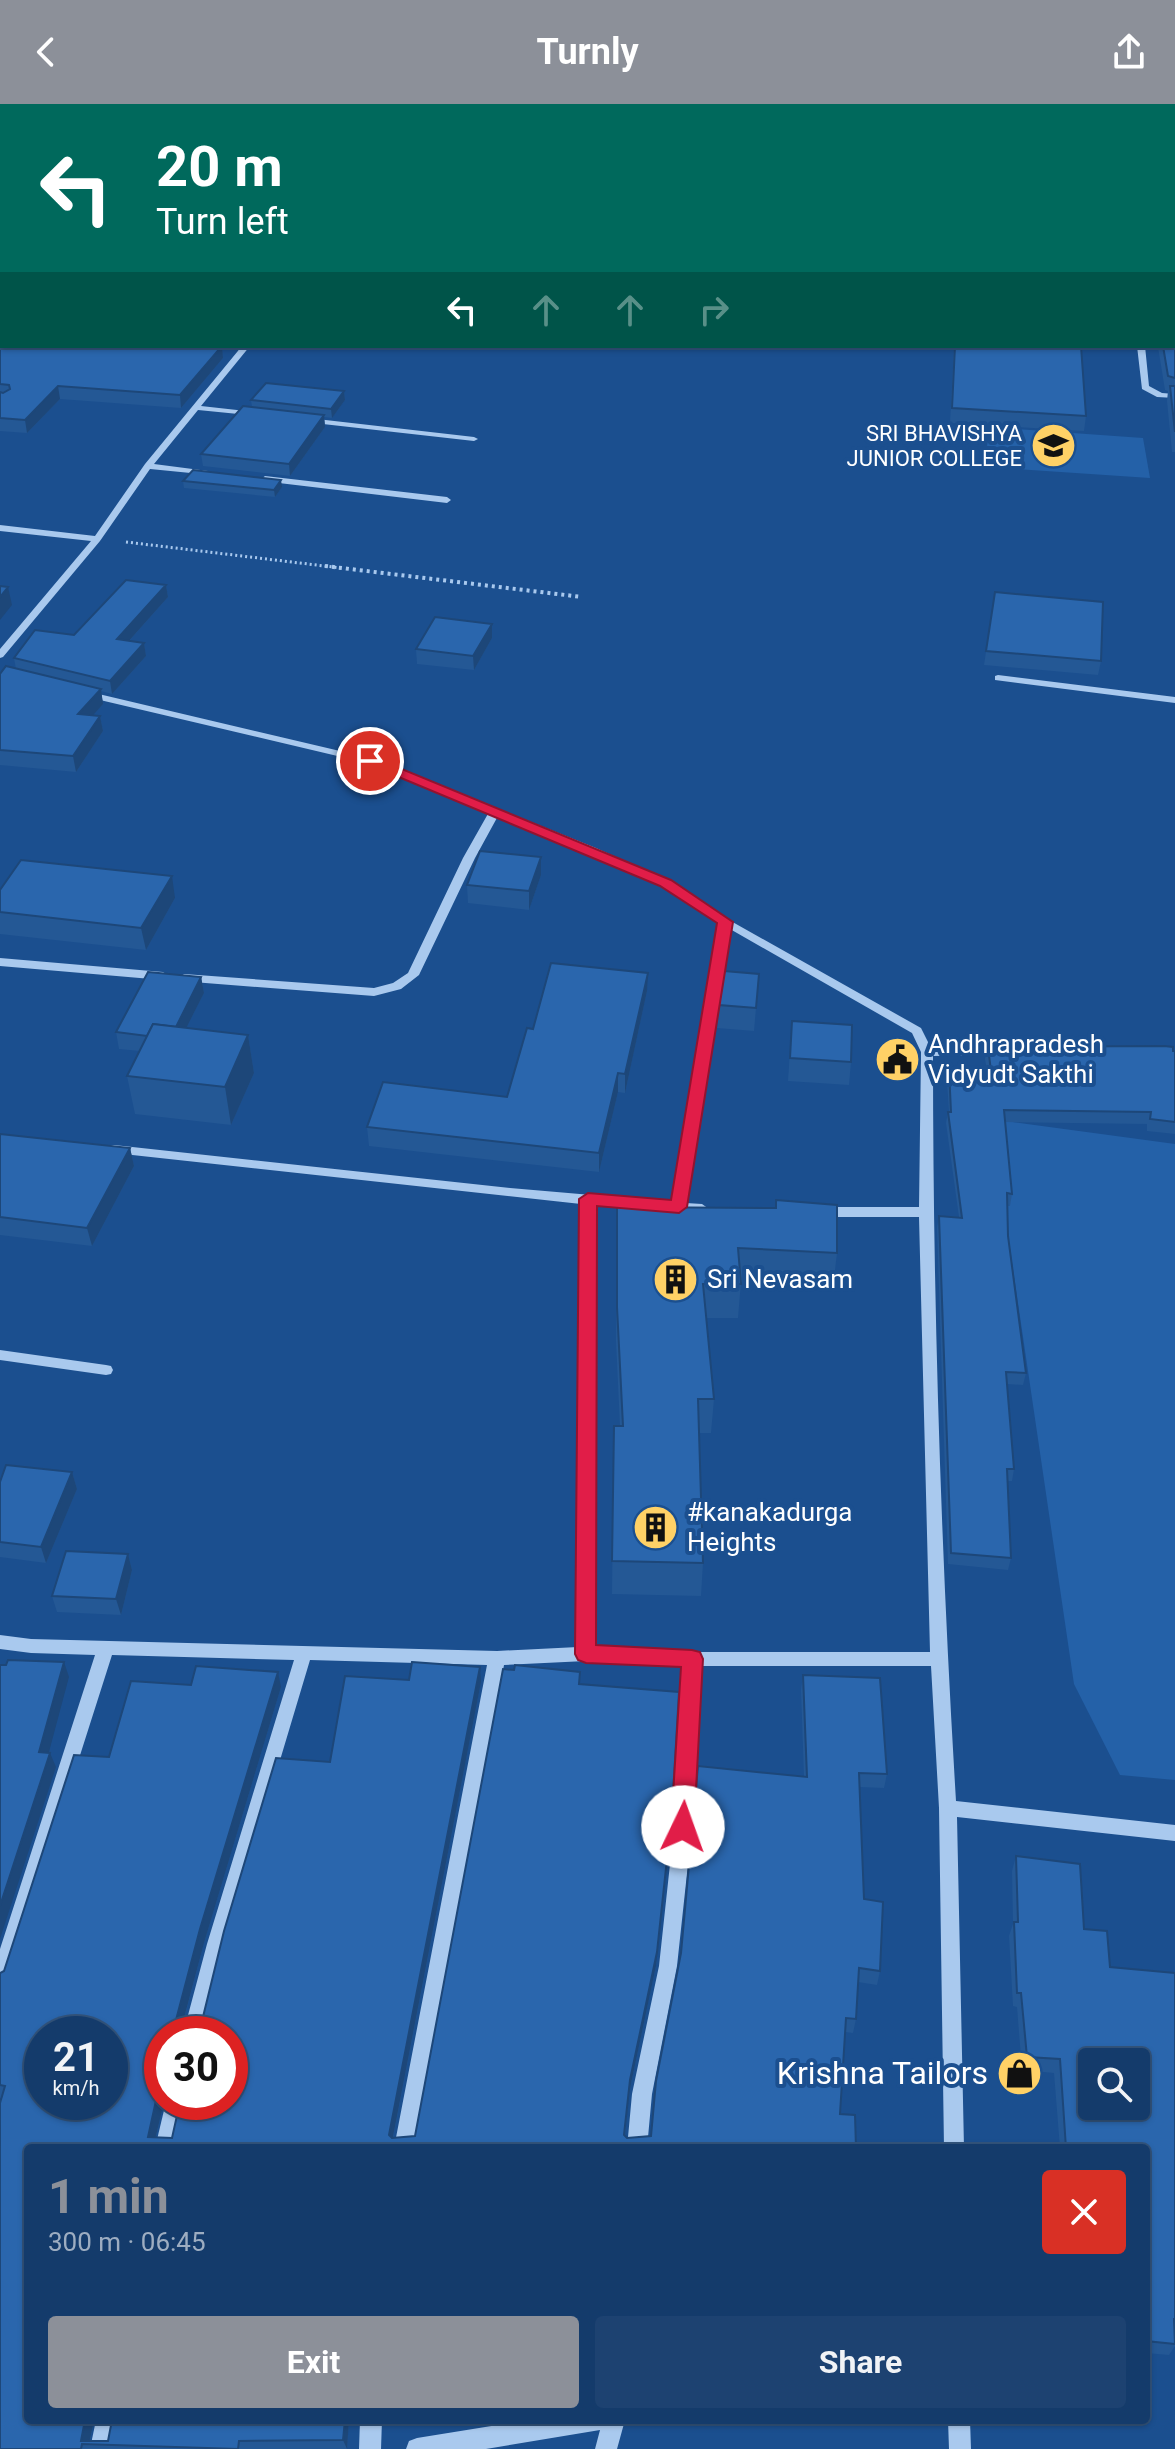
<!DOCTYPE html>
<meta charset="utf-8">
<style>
body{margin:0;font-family:Roboto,sans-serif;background:#1d4271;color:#f1f3f6;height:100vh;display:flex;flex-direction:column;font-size:30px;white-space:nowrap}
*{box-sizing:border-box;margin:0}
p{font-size:26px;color:#9dadc1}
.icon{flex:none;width:44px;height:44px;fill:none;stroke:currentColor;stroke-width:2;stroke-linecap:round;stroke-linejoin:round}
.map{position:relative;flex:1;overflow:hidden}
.drawer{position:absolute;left:24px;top:2040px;width:1126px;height:280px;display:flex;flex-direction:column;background:#143b6b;border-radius:8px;box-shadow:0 2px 6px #0004,0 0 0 2px #33557e}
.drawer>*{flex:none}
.hud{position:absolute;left:0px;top:0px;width:1176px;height:244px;box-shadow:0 2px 6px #0004,0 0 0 2px #33557e;background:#00695c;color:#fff;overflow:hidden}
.tools{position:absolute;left:1078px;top:1944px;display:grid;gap:16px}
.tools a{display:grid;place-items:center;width:72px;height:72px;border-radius:8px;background:#143b6b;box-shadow:0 2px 6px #0004,0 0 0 2px #33557e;font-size:40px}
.speed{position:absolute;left:24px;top:1912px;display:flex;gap:16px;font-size:40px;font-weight:700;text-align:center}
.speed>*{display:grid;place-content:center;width:104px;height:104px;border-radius:50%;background:#143b6b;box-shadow:0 2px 6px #0004,0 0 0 2px #33557e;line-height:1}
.speed small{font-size:20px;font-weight:400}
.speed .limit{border:12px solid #d22;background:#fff;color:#111}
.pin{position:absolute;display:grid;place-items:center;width:68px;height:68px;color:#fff;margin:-34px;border:4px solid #fff;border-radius:50%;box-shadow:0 2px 8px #0007}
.me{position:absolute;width:88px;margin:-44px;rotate:3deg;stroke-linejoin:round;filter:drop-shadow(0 0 6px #0008)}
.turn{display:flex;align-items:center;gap:28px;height:168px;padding:0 24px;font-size:36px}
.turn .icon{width:104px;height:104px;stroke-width:2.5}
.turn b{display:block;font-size:56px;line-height:68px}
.lanes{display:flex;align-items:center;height:76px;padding:0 24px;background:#0003;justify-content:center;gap:40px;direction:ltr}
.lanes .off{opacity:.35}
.round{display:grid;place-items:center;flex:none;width:84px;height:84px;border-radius:8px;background:#1d4271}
.summary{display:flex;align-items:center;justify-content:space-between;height:136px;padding:0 24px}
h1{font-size:48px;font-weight:700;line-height:60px;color:#8c9099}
.primary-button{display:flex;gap:16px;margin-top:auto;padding:16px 24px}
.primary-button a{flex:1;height:92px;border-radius:8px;background:#8c9099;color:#fff;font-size:32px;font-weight:700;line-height:92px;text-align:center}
.primary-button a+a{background:#1d4271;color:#f1f3f6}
header{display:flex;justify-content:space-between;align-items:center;height:104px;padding:0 24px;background:#8c9099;color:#fff;font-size:36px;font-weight:700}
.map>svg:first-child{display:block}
</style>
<header><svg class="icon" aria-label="back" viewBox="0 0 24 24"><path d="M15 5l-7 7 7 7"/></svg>Turnly<svg class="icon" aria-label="share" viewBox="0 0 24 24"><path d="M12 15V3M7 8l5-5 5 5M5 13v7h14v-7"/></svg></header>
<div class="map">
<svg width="1175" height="2345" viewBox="0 0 1175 2345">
<rect width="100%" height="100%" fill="#1b4f8f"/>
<g fill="#2461a8">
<polygon points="989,323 1143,334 1150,374 985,363"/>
<polygon points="991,1015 1175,1040 1175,1676 1120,1671 1074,1580"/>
</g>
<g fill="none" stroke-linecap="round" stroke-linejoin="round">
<polyline stroke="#a9c9ee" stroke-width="3" stroke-dasharray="2 3" stroke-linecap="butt" points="126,438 341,464"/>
<polyline stroke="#a9c9ee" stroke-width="4" stroke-dasharray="3 4" stroke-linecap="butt" points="325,462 582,493"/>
<g fill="#a9c9ee" fill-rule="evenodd">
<polygon points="344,0 350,0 351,2 345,2"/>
<rect x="1174" y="13" width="1" height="4"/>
<rect x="1174" y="49" width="1" height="4"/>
<polygon points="242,242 250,242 201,302 255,308 258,308 258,312 198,306 154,360 208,367 211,367 211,371 150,365 100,437 3,553 0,554 0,545 91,437 0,427 0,421 95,432 145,360"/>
<polygon points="1137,242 1145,242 1149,282 1162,289 1175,290 1175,294 1157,293 1142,285"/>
<polygon points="308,314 474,333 478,335 474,337 305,318 304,316"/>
<polygon points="265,372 447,393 451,396 447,399 262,377 261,375"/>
<polygon points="998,571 1175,593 1175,599 995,576 995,572"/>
<path d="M 86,587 L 374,655 L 596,744 L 669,777 L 729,816 L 921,924 L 931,944 L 1006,943 L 1012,947 L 1006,951 L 933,952 C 933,1200 941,1449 956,1697 L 1175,1721 L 1175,1737 L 957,1713 L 964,2044 L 944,2044 L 939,1704 L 931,1562 L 700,1562 L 692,1723 L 677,1862 L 652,1990 L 647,2044 L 627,2044 L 632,1990 L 659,1862 L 674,1723 L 683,1562 L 586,1557 L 504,1561 L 414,2044 L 394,2044 L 487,1561 L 310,1556 L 225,1840 L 203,1930 L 183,1930 L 207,1840 L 294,1556 L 112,1551 L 9,1874 L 7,1880 L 0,1883 L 0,1845 L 95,1551 L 31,1549 L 0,1545 L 0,1531 L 31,1535 L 497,1547 L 578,1543 L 581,1100 L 114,1049 L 109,1048 L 107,1045 L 109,1042 L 114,1041 L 510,1084 L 673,1098 L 719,819 L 661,781 L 588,748 L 498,712 L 475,754 L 419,871 L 401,885 L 374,892 L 180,877 L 178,874 L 184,870 L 374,884 L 393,879 L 408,869 L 463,754 L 489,708 L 367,659 L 83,592 L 81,590 ZM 730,825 L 912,929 L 921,948 L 919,1103 L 819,1103 L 812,1108 L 819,1113 L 919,1113 L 930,1548 L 692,1548 L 594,1543 L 595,1101 L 702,1110 L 709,1105 L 702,1100 L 686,1099 Z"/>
<polygon points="0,854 163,868 169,872 163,876 0,862"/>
<polygon points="0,1246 106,1261 111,1262 113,1266 111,1270 106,1271 0,1256"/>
<polygon points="166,1998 186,1998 175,2044 155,2044"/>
<polygon points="96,2316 118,2316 112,2345 90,2345"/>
<polygon points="360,2316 382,2316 381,2345 359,2345"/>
<polygon points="529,2316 625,2316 617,2345 595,2345 600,2326 486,2345 406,2345 409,2337 417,2334"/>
<polygon points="948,2316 970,2316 971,2345 949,2345"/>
</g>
</g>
<g fill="#245895" fill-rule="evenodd">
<polygon points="1175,54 1175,348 1172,348 1167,297 1168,287 1165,286 1158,243 1156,242 1174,242"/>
<polygon points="2,100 2,242 234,242 232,245 222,244 223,254 181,304 60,295 27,329 0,327 0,102"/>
<polygon points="954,242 1081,242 1086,312 1084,327 950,319"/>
<polygon points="344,287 345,296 332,314 324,313 325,323 290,372 203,362 201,350 252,303 251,296"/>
<polygon points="183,377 282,383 275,393 184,384"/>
<polygon points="166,481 168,493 129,537 144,539 146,552 112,590 101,587 103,600 93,611 100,612 103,627 76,668 0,661 0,570 16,565 14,554 74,531"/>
<polygon points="995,488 1101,557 1098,571 984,561"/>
<polygon points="492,534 474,566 417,560 416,545"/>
<polygon points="541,771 529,806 468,799 467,781"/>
<polygon points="0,786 175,794 146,846 0,830"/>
<polygon points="759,870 754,927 717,924 719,901"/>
<polygon points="201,873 204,889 186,924 248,931 254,969 231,1021 135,1010 127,972 140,947 119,945 116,928"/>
<polygon points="647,887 625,989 618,988 599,1068 369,1042 367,1023 507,993 533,925"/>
<polygon points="792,917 851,958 849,981 788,977"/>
<polygon points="988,943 1175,947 1175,1030 1147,1027 1147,1020 1005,1018 1012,1090 1010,1102 1007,1102 1008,1132 1026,1269 1023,1281 1007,1280 1014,1365 1012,1377 1007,1377 1011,1454 1008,1466 948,1460 937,1124 939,1112 959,1113 946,1019 948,1008 949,1008 947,977 949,965 987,966 985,955"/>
<polygon points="0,1030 130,1044 134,1062 92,1142 0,1131"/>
<polygon points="617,1103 837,1149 833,1183 741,1178 738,1214 706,1214 714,1295 711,1329 699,1329 703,1459 701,1492 612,1490 614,1322 620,1322 616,1237"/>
<polygon points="72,1368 77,1385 46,1459 0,1453 0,1378"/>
<polygon points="128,1450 132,1466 121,1511 57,1508 52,1492"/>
<path d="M 580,1568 L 580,1580 L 671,1723 L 656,1862 L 629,1989 L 625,2032 L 627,2034 L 651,2032 L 804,1673 L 801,1586 L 803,1571 L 887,1670 L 884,1684 L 860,1683 L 864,1795 L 880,1867 L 877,1881 L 858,1878 L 856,1915 L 853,1929 L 845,1928 L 840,2010 L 856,2044 L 28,2044 L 28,2316 L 94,2316 L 90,2337 L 108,2337 L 349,2316 L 347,2345 L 0,2345 L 2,1994 L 0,1994 L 0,1869 L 4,1867 L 109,1653 L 191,1581 L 281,1583 L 204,1839 L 183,1919 L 202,1917 L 330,1658 L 409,1576 L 481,1578 L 393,2034 L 415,2032 ZM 162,1930 L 230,1998 L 172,2034 L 156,2033 L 164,1998 L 162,1998 Z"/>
<polygon points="1016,1752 1084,1825 1110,1863 1175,1869 1175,2242 1169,2251 1146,2249 1146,2044 1060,2044 1054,1969 1022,1966 1017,1903 1013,1902 1009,1832 1013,1820 1012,1767"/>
</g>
<g fill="#1d4779">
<polygon points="222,242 223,254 181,304 180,291"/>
<polygon points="58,282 60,295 27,329 25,316"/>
<polygon points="344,287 345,296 332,314 331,305"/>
<polygon points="324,311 325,323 290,372 289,360"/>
<polygon points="281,376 282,383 275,393 274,386"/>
<polygon points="166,481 168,493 119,548 117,535"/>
<polygon points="8,483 12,501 0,516 0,493"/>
<polygon points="492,520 492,534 474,566 473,552"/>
<polygon points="144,539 146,552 112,590 110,577"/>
<polygon points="101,585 103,600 81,625 78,610"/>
<polygon points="100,612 103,627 76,668 73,652"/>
<polygon points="541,753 541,771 529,806 529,787"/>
<polygon points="172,772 175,794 146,846 141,824"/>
<polygon points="648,869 647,887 625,989 625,970"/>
<polygon points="201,873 204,889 173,950 170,934"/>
<polygon points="248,931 254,969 231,1021 225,983"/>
<polygon points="618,969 618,988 599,1068 599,1049"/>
<polygon points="130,1044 134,1062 92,1142 87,1124"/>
<polygon points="72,1368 77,1385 46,1459 41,1443"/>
<polygon points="128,1450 132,1466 121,1511 116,1495"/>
<polygon points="64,1558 69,1573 45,1663 39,1648"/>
<polygon points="480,1563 481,1578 391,2043 389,2031"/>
<polygon points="278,1568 281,1583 204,1839 180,1929 176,1916 200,1825"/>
<polygon points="50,1649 56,1663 0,1835 0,1802"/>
<polygon points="672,1708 656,1862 629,1989 624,2044 630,1976"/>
<polygon points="159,1983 162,1990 162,1998 164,1998 153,2044 148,2033"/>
<polygon points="85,2316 94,2316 89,2340 81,2337"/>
<polygon points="345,2316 349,2316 347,2345 343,2336"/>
</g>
<g fill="#2a66ad" stroke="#1d4779" stroke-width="2" fill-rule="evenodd">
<polygon points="1174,54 1175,54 1175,274 1168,272 1163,242 1174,242"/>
<polygon points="2,100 2,174 0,175 0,172 2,172 2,164 0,164 0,102"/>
<polygon points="0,176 2,176 2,242 222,242 180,291 58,282 25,316 0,314 0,288 3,289 10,285 9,281 0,280 0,227 2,227 2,218 0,218"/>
<polygon points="955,242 1081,242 1086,312 952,304"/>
<polygon points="266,279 344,287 331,305 251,296"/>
<polygon points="1170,282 1175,282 1175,328"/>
<polygon points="243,302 324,311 289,360 201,350"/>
<polygon points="193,366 281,376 274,386 183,377"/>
<polygon points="126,476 166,481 117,535 144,539 110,577 14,554 35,526 74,531"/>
<polygon points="0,482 8,483 0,493"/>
<polygon points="995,488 1103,498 1101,557 986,547"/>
<polygon points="435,513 492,520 473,552 416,545"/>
<polygon points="6,562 101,585 78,610 100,612 73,652 0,646 0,570"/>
<polygon points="480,747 541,753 529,787 467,781"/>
<polygon points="21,756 172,772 141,824 0,808 0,786"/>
<polygon points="551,859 648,869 625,970 618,969 599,1049 367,1023 383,978 507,993 527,924 533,925"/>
<polygon points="724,867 759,870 756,904 719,901"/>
<polygon points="148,868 201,873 176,923 153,920 147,932 116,928"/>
<polygon points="792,917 852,921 851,958 790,954"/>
<polygon points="153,920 248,931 225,983 127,972"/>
<polygon points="1164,942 1173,943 1173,947 1175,947 1175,1018 1150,1015 1151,1008 1004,1006 1012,1090 1007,1089 1008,1132 1026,1269 1006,1268 1014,1365 1007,1365 1011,1454 951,1449 939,1112 962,1114 948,1008 951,1008 949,965 991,967 988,943"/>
<polygon points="0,1030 130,1044 87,1124 0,1113"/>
<polygon points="776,1096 837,1101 837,1149 738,1144 741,1180 703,1180 714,1295 698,1295 703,1459 612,1457 614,1322 623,1322 617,1203 617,1103 776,1104"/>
<polygon points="6,1361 72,1368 41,1443 0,1438 0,1378"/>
<polygon points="66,1447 128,1450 116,1495 52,1492"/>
<polygon points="8,1556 64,1558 39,1648 50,1649 0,1802 0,1561 6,1561"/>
<path d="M 412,1558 L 480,1563 L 389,2031 L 392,2034 L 415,2032 L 503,1565 L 514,1566 L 515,1561 L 580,1568 L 579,1580 L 679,1588 L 672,1708 L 657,1848 L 630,1976 L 624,2031 L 627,2034 L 651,2032 L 656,1977 L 681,1849 L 698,1662 L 807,1673 L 803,1571 L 880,1574 L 887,1670 L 859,1669 L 864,1795 L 883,1798 L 880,1867 L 859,1864 L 856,1915 L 846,1914 L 840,2010 L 855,2011 L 856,2044 L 28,2044 L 28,2316 L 85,2316 L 81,2337 L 108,2337 L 112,2316 L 345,2316 L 343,2336 L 239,2337 L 238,2345 L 82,2340 L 81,2345 L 0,2345 L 0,1999 L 5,1982 L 0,1981 L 0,1869 L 4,1867 L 74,1651 L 109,1653 L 131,1577 L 191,1581 L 196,1562 L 278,1568 L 200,1825 L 176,1916 L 179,1920 L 202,1917 L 224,1827 L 276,1654 L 330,1658 L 345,1572 L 409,1576 ZM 42,1930 L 110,1930 L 110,1998 L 42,1998 ZM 162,1930 L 230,1930 L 230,1998 L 180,1998 L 172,2034 L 148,2033 L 159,1983 L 162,1983 Z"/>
<path d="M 1016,1752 L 1080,1760 L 1084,1825 L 1107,1827 L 1110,1863 L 1175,1869 L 1175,2215 L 1174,2215 L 1175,2240 L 1146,2237 L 1146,2044 L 1066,2044 L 1060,1955 L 1027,1953 L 1021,1889 L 1017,1889 L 1014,1818 L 1018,1818 ZM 1092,1958 L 1136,1958 L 1136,2002 L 1092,2002 Z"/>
</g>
<polygon fill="#e11d48" stroke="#92132f" stroke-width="2" points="365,654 375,654 671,776 733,818 687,1103 679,1109 597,1102 596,1541 692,1546 700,1548 703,1555 694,1723 691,1731 683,1734 675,1731 671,1723 681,1563 586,1559 578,1556 575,1550 579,1095 588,1089 671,1096 717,819 660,782 365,659"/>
<defs>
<symbol id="university-disc" viewBox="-11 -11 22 22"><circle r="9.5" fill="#ffd166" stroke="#1b4f8f"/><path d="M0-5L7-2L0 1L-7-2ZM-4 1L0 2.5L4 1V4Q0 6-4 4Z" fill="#111"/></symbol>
<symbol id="civic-disc" viewBox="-11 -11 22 22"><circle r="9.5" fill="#ffd166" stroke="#1b4f8f"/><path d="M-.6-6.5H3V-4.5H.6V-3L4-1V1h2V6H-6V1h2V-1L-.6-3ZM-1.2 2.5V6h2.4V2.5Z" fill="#111"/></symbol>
<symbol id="building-disc" viewBox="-11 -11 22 22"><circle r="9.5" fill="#ffd166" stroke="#1b4f8f"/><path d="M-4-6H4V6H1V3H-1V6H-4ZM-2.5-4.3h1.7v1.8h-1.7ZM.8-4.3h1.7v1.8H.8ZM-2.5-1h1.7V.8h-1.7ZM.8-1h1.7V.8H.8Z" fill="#111"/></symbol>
<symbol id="shop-disc" viewBox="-11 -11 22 22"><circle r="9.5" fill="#ffd166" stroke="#1b4f8f"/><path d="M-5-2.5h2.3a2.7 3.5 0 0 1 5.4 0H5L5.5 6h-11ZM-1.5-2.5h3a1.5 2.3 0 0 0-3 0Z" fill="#111"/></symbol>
</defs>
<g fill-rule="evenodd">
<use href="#university-disc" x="1028" y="316" width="51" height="51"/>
<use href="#civic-disc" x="872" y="930" width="51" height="51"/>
<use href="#building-disc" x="650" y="1150" width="51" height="51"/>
<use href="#building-disc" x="630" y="1398" width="51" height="51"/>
<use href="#shop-disc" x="994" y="1944" width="51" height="51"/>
</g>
<g text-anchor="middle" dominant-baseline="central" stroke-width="8" stroke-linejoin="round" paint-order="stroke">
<g font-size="22" fill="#fff" stroke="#1b4f8f" text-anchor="end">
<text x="1022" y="329">SRI BHAVISHYA<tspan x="1022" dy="25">JUNIOR COLLEGE</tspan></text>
</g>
<g font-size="26" fill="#fff" stroke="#1b4f8f" text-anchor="start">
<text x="928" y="940">Andhrapradesh<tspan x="928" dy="30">Vidyudt Sakthi</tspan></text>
<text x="707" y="1175">Sri Nevasam</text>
<text x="687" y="1408">#kanakadurga<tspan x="687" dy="30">Heights</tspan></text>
</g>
<g font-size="32" fill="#fff" stroke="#1b4f8f" text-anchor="end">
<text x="988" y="1969">Krishna Tailors</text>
</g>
</g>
</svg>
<div class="tools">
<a><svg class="icon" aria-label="search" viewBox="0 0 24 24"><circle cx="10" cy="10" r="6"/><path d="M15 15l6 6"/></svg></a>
</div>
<div class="speed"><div>21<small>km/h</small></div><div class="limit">30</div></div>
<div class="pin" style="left:370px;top:657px;background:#d93025"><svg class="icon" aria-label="arrive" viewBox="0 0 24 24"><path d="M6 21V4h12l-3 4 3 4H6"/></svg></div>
<svg class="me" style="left:683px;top:1723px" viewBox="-20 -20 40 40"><circle r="19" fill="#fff"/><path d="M0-13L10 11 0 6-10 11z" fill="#e11d48"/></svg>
<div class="hud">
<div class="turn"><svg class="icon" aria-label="left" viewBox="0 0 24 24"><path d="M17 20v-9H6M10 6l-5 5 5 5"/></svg><div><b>20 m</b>Turn left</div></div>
<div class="lanes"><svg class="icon" aria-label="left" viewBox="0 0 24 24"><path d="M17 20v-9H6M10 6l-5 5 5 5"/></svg><svg class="icon off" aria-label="ahead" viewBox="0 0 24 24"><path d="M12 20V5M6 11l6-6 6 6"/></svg><svg class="icon off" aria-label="ahead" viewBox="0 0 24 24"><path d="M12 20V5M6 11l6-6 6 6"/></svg><svg class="icon off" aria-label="right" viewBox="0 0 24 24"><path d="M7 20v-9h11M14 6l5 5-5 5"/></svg></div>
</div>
<section class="drawer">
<div class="summary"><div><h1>1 min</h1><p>300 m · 06:45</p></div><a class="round" style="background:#d93025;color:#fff"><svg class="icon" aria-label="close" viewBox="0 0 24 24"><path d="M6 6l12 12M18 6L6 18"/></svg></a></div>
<div class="primary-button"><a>Exit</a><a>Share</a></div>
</section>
</div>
